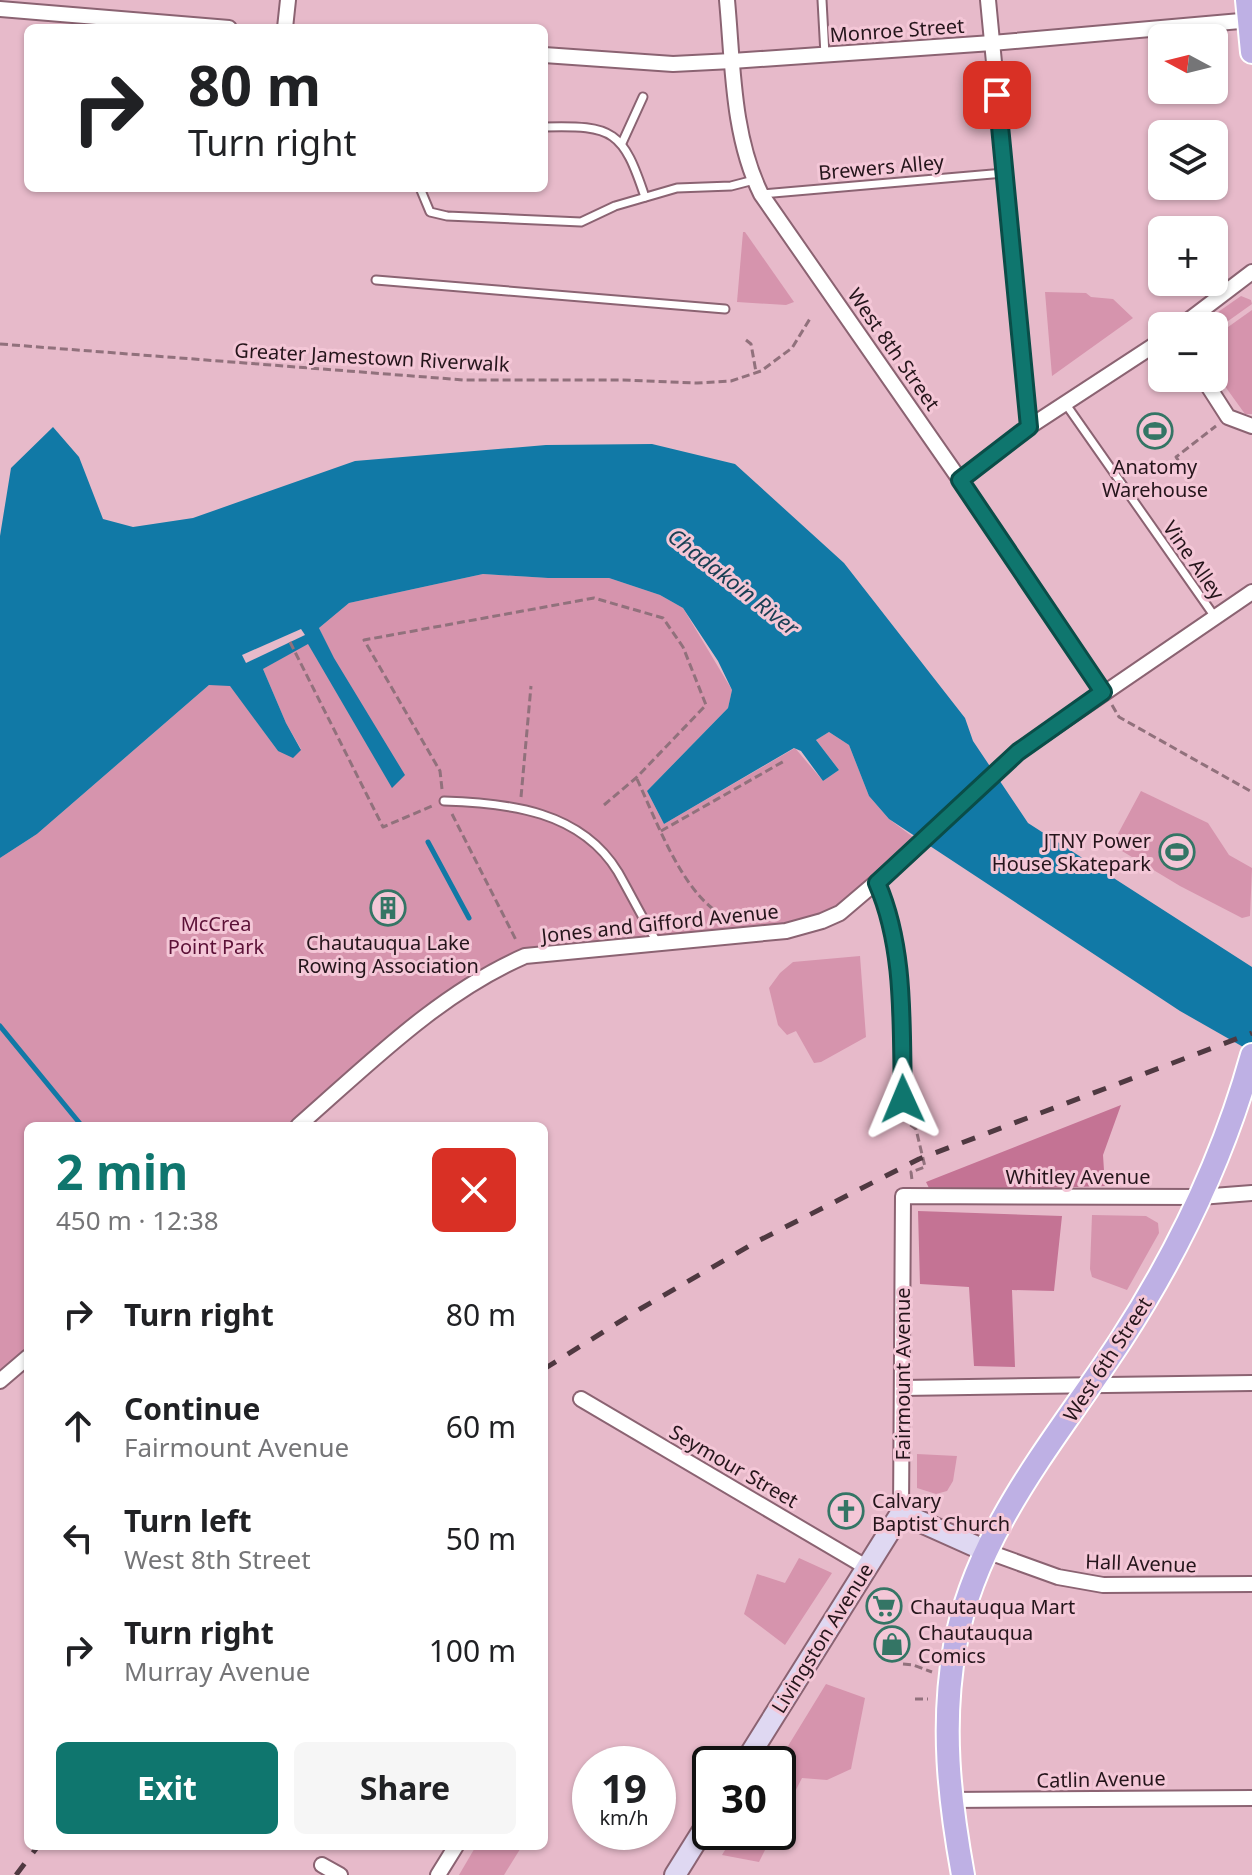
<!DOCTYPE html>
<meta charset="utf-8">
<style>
body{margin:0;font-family:"Noto Sans",sans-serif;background:#f6f6f6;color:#202124;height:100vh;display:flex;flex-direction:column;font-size:30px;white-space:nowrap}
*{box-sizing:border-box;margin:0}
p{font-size:26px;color:#757577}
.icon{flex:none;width:44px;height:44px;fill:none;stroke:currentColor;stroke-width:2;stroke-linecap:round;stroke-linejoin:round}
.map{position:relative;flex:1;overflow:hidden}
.panel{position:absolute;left:24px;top:1122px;width:524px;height:728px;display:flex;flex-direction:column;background:#fff;border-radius:12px;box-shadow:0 2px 6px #0004}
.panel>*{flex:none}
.guide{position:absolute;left:24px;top:24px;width:524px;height:168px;border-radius:12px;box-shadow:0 2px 6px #0004;background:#fff;color:#202124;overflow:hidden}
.needle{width:52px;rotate:277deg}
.controls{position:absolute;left:1148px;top:24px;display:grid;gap:16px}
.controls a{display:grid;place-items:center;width:80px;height:80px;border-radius:12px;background:#fff;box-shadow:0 2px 6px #0004;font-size:40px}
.speed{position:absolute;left:572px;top:1746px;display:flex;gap:16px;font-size:40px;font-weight:700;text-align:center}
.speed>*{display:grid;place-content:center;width:104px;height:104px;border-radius:50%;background:#fff;box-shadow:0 2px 6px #0004;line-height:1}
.speed small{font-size:20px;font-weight:400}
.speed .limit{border:4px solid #111;border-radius:12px;background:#fff;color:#111}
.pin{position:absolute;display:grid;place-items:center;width:68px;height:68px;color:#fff;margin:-34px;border-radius:16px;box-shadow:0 4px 12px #0006}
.me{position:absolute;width:88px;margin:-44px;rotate:359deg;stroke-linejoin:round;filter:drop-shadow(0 0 6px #0008)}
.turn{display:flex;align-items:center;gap:28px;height:168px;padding:0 32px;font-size:36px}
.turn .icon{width:104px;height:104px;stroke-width:2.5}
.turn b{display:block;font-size:56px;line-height:68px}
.round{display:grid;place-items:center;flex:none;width:84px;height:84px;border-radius:12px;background:#f6f6f6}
.head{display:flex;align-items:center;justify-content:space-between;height:136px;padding:0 32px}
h1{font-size:48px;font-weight:700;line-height:60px;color:#0f766e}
.cta{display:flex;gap:16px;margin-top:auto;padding:16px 32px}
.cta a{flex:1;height:92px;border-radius:12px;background:#0f766e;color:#fff;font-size:32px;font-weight:700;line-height:92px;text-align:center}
.cta a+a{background:#f6f6f6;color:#202124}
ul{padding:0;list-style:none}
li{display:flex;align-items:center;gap:24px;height:112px;padding:0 32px}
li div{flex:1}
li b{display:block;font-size:30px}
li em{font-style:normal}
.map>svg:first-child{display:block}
</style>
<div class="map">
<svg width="1252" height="1875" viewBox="0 0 1252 1875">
<rect width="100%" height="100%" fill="#e7baca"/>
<g fill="#d694ad">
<polygon points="743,232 745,232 794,302 786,305 737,302"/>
<polygon points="1045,292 1086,293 1091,297 1113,299 1133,318 1052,376"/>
<polygon points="1241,296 1251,300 1252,304 1214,331 1214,326 1198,326"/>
<polygon points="1252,310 1252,414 1245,414 1214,371 1214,337"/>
<polygon points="483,574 548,578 609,578 660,595 683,608 732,690 728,708 647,791 664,824 795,748 823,781 839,770 816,740 829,732 849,745 869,796 889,819 921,843 840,913 786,931 525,956 492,970 306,1126 28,1126 28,1358 0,1382 0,858 37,834 209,685 230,685 278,751 301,749 286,723 263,669 308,643 392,787 319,628 349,603"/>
<polygon points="1141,791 1208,823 1229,855 1252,868 1250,916 1242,918 1180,886 1112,845"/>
<polygon points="860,956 866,1037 821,1062 814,1063 796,1031 787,1035 778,1025 769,988 780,973 793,962"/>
<polygon points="1092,1215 1146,1216 1158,1223 1159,1233 1127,1290 1092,1277 1090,1269"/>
<polygon points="917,1454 957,1456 953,1481 947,1491 936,1494 917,1488"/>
<polygon points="799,1558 832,1573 785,1645 744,1614 757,1574 785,1583"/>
<polygon points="826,1684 865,1698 851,1769 827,1780 802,1778 778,1825 777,1764"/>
<polygon points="736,1832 774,1832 759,1862 722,1855"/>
<polygon points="476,1846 522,1846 504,1875 459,1875"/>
</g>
<g fill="#c47394">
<polygon points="1121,1105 1103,1155 1105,1186 931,1192 926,1182"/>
<polygon points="918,1211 1062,1216 1054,1291 1012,1290 1015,1367 974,1366 969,1287 920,1284"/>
</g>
<polygon fill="#1179a6" points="53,427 79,457 103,519 133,527 193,518 355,461 546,445 652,444 735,464 844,563 965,718 973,741 1028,823 1252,967 1252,1052 1180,1011 889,819 869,796 849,745 829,732 816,740 839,770 823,781 801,751 794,748 664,824 647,791 728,708 732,690 718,661 683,608 660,595 609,578 548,578 483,574 349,603 319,628 334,658 405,775 392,788 308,644 263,669 286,723 301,750 293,758 278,751 230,686 209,685 37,834 0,858 0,536 11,468"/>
<polygon fill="#e7baca" points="301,629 305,635 246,663 242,655"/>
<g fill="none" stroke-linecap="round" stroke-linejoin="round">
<g stroke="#1179a6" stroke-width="5">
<polyline points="428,842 469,918"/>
<polyline points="0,1026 82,1126"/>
</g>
<defs>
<g id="lane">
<polyline points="822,0 825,55"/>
<path d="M 544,127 C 614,125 623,131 645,197"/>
<polyline points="622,143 643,97"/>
<polyline points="420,188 430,212 447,216 581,222 615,206 677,188 731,186 754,180"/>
<polyline points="761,194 1004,173"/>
<polyline points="376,280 725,309"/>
<polyline points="1065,403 1215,617"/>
<path d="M 444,801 C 509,803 581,811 618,872 C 631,895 643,919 657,942"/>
</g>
<g id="street">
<path d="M 727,0 C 733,64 732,135 761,194 L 960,480 L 1103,692"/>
<polyline points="988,0 1029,427"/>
<polyline points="0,9 229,28"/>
<polyline points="285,28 288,0"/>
<polyline points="544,55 673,64 732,61 992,43 1252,20"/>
<polyline points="1181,326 1252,272"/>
<polyline points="1203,378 1228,417 1252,426"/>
<polyline points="960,480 1029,427 1162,340"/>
<path d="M 877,883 C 906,951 900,1026 903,1099"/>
<path d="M 298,1126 C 369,1064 438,994 525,956 L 786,931 L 822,921 L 840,913 L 907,856 L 1018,752 L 1252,592"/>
<polyline points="0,1381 28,1357"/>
<polyline points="902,1388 1252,1383"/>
<polyline points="581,1399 866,1567"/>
<polyline points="901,1513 903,1196 1200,1197 1252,1193"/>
<polyline points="986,1551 1058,1577 1103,1585 1252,1584"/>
<polyline points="950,1800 1252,1798"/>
<polyline points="322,1865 340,1875"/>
<polyline points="438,1875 456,1846"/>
</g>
<g id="secondary">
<polyline points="744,1764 901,1513 986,1551"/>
<polyline points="675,1875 710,1819"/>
</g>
<g id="primary">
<polyline points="1247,0 1252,52"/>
<path d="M 963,1875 C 949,1798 941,1724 955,1646 C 977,1528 1058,1437 1121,1340 C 1178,1252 1224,1156 1252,1055"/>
</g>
</defs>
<use href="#lane" stroke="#8b6372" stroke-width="11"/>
<use href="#street" stroke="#8b6372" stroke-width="18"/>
<use href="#secondary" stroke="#8b6372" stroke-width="24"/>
<use href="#primary" stroke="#fff" stroke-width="26"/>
<g stroke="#91717c" stroke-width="3" stroke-dasharray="8 4" stroke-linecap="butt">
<polyline points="746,340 751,344 756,372"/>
<polyline points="0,344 464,380 623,380 697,383 731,381 761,371 792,348 811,317"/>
<polyline points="1192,480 1176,457 1216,426"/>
<polyline points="290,642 383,827 432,806"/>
<polyline points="1112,705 1119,717 1252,792"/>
<path d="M 637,779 C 656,820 678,881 713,909"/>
<polyline points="442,789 440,771 364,640 594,598 663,618 683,647 706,705 636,778 604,805"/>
<polyline points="521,797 531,686"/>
<polyline points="452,814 517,942"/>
<polyline points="661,831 786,760"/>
<polyline points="909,1114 908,1123 916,1129 925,1167 911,1172 912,1180"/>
<polyline points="903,1664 913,1665 932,1672"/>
<polyline points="915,1699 928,1699"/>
</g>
<use href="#lane" stroke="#fff" stroke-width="7"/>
<use href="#street" stroke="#fff" stroke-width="14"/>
<use href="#secondary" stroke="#dfd8f2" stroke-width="20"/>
<use href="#primary" stroke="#beb0e4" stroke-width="22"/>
<g stroke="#4f3941" stroke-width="5" stroke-dasharray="14 14" stroke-linecap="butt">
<polyline points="544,1369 640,1309 756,1242 919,1159 1252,1033"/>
<polyline points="16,1875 38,1846"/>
</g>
</g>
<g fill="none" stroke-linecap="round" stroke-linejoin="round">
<defs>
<path id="route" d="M 903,1099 C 901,1026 906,950 877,883 L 1018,752 L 1103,692 L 960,480 L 1029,427 L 997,95"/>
</defs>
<use href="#route" stroke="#0a4d48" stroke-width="20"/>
<use href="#route" stroke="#0f766e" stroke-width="14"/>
</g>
<defs>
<symbol id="stadium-ring" viewBox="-11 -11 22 22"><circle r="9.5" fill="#f4c7d7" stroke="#347565" stroke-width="1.5"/><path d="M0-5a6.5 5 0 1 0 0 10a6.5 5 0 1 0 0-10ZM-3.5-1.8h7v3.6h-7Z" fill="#347565"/></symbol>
<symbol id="building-ring" viewBox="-11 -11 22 22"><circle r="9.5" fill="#f4c7d7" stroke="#347565" stroke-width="1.5"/><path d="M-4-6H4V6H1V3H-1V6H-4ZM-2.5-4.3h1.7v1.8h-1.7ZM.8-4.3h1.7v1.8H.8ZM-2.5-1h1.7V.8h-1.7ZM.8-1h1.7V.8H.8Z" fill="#347565"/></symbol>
<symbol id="church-ring" viewBox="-11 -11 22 22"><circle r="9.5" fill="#f4c7d7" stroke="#347565" stroke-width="1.5"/><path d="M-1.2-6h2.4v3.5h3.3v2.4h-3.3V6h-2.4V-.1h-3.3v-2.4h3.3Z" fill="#347565"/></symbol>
<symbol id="supermarket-ring" viewBox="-11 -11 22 22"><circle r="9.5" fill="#f4c7d7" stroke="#347565" stroke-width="1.5"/><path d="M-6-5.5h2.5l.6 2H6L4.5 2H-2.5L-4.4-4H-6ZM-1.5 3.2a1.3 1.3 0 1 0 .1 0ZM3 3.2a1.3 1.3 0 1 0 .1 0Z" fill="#347565"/></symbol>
<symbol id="shop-ring" viewBox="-11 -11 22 22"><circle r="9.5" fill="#f4c7d7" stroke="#347565" stroke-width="1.5"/><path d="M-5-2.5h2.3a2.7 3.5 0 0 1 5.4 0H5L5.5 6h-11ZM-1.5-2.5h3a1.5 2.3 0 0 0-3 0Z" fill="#347565"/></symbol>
</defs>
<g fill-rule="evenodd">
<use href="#stadium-ring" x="1135" y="411" width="40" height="40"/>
<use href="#stadium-ring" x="1157" y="832" width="40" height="40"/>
<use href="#building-ring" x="368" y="888" width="40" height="40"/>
<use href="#church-ring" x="826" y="1491" width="40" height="40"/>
<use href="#supermarket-ring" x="864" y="1586" width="40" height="40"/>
<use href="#shop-ring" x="872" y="1624" width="40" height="40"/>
</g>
<g text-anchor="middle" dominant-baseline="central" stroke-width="6" stroke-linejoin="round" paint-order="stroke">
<g font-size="20" fill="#25151b" stroke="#f4c7d7">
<text transform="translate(897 30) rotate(-4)">Monroe Street</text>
<text transform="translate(881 167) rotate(-5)">Brewers Alley</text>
<text transform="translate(894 349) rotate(55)">West 8th Street</text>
<text transform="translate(372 357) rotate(3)">Greater Jamestown Riverwalk</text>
<text transform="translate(1194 560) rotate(55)">Vine Alley</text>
<text transform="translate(660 923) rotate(-6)">Jones and Gifford Avenue</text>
<text x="1078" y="1176">Whitley Avenue</text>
<text transform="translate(1107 1359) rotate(-57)">West 6th Street</text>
<text transform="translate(902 1374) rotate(-90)">Fairmount Avenue</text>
<text transform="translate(734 1466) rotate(30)">Seymour Street</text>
<text transform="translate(1141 1563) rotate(2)">Hall Avenue</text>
<text transform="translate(822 1638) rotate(-58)">Livingston Avenue</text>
<text transform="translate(1101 1779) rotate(-1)">Catlin Avenue</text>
</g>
<g font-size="20" fill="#25151b" stroke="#f4c7d7" text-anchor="start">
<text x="1155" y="466" text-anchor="middle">Anatomy<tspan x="1155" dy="23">Warehouse</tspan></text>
<text x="1151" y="840" text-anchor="end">JTNY Power<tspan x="1151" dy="23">House Skatepark</tspan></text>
<text x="388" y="942" text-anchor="middle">Chautauqua Lake<tspan x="388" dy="23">Rowing Association</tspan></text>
<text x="872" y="1500">Calvary<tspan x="872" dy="23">Baptist Church</tspan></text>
<text x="910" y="1606">Chautauqua Mart</text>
<text x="918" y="1632">Chautauqua<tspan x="918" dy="23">Comics</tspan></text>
</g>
<g font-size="20" fill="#5c1137" stroke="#f4c7d7">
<text x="216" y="923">McCrea<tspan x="216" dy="23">Point Park</tspan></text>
</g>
<g font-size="22" font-style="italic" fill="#193f53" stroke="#f4c7d7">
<text transform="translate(734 581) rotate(38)">Chadakoin River</text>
</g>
</g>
</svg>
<div class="controls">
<a><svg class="needle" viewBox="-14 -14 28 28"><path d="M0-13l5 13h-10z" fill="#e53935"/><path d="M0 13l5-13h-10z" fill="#757577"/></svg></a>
<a><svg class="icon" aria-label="layers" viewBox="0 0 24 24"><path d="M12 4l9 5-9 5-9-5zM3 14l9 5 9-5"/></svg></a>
<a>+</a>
<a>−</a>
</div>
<div class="speed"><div>19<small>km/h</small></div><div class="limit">30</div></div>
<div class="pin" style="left:997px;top:95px;background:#d93025"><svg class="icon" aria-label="arrive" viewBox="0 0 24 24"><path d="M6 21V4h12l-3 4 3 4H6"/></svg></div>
<svg class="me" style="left:903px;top:1099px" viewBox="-20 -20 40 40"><path d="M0-17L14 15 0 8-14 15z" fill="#0f766e" stroke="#fff" stroke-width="4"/></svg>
<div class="guide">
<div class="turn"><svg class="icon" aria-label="right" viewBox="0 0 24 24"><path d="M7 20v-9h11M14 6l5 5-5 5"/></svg><div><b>80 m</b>Turn right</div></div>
</div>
<section class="panel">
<div class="head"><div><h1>2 min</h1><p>450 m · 12:38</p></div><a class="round" style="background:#d93025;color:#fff"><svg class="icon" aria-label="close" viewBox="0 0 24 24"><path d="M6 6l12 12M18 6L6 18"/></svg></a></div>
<ul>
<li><svg class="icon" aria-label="right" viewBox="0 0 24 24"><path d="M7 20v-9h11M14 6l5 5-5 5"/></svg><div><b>Turn right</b></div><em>80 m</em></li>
<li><svg class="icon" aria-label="ahead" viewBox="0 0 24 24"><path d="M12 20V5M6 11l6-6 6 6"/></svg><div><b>Continue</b><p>Fairmount Avenue</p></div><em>60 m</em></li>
<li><svg class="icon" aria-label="left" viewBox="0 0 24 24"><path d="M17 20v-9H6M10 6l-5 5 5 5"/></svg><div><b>Turn left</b><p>West 8th Street</p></div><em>50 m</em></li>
<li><svg class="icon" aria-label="right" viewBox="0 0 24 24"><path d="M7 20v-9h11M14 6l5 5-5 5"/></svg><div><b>Turn right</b><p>Murray Avenue</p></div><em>100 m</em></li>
</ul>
<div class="cta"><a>Exit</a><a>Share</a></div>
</section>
</div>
